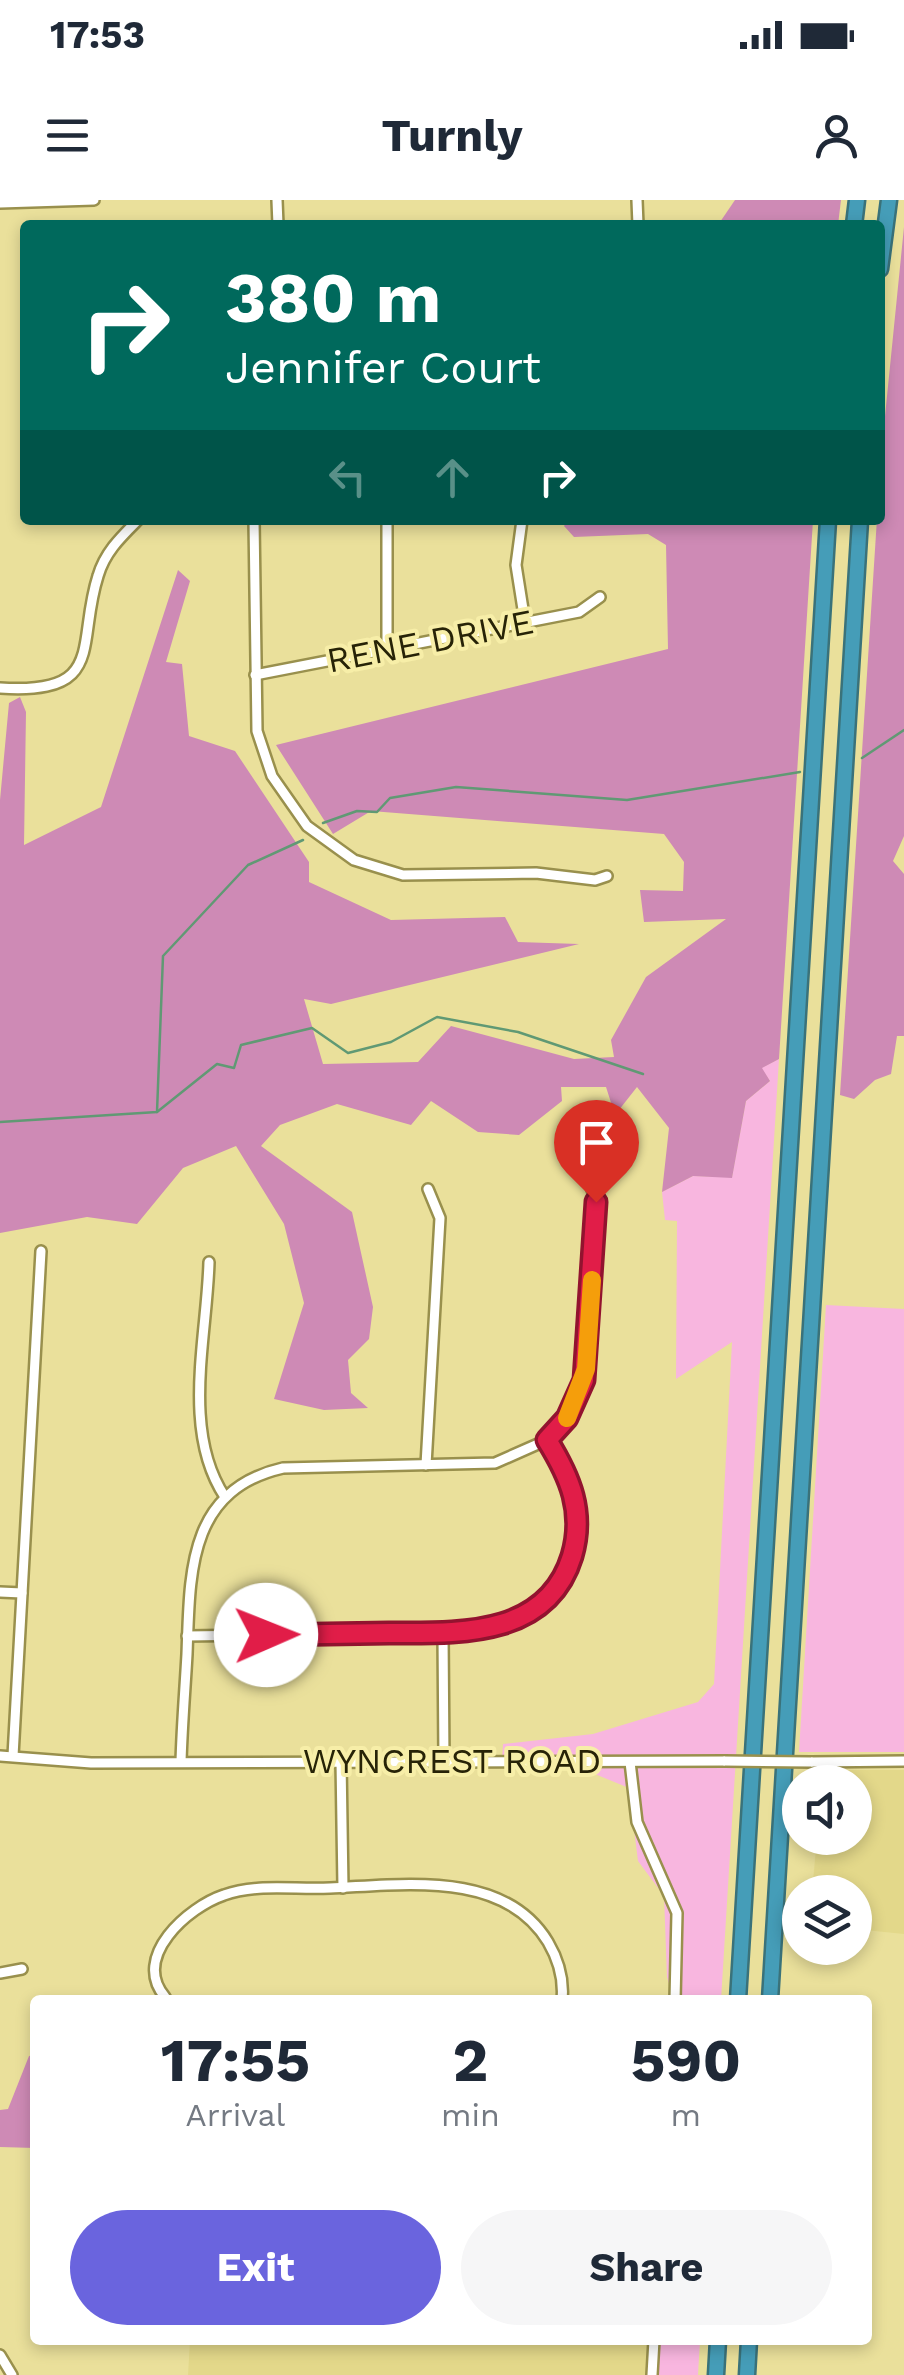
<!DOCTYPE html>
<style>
body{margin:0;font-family:"Work Sans",sans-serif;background:#f6f6f7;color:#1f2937;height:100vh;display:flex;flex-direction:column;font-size:38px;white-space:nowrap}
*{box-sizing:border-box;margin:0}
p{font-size:32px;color:#747a83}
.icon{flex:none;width:55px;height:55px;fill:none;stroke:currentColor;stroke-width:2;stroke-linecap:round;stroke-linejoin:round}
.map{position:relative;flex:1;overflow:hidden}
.drawer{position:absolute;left:30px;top:1795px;width:842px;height:350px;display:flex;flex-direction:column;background:#fff;border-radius:10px;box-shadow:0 5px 15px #0003}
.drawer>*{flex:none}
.guide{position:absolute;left:20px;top:20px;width:865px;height:305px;border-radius:10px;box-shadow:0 5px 15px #0003;background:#00695c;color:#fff;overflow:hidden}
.fabs{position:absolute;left:782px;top:1565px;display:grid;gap:20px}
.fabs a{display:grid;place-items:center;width:90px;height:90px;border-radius:50%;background:#fff;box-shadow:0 5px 15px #0003;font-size:50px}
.pin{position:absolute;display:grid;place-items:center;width:85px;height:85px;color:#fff;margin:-102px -42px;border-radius:50% 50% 50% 0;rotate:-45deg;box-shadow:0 0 10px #0007}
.pin .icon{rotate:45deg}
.me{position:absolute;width:110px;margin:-55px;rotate:89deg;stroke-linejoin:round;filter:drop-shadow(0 0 8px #0008)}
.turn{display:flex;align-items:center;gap:35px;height:210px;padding:0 40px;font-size:45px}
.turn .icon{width:130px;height:130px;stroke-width:2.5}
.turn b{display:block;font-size:70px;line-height:85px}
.lanes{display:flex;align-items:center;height:95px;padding:0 40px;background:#0003;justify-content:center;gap:50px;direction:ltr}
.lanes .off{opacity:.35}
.eta{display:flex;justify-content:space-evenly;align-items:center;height:170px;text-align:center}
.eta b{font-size:60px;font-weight:700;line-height:70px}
.action{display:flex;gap:20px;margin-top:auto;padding:20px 40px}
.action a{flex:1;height:115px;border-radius:60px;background:#6a64de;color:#fff;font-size:40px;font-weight:700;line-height:115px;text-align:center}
.action a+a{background:#f6f6f7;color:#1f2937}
.status{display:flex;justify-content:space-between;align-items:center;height:70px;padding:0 50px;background:#fff;direction:ltr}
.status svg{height:28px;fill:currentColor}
header{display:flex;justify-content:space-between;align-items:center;height:130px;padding:0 40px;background:#fff;font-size:45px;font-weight:700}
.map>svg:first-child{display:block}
</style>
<div class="status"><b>17:53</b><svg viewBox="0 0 49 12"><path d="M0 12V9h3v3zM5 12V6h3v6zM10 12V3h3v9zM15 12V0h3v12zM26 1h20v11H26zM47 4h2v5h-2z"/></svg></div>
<header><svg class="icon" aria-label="menu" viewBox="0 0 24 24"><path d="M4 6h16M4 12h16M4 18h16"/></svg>Turnly<svg class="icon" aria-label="person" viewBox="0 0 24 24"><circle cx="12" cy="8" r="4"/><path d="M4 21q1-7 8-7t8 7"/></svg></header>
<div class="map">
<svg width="904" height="2175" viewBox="0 0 904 2175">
<rect width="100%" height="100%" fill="#eae09b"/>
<g fill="#e3d88a">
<polygon points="824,1570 904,1570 904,1734 855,1729 855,1692 812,1692 817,1638 855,1638 855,1582 823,1582"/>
<polygon points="190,2140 648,2140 646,2175 188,2175"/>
</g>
<g fill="#f8b6df">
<polygon points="779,859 721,1800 674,1800 667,1777 664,1696 638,1661 629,1588 563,1561 502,1561 503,1544 593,1534 698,1502 714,1484 732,1142 676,1179 677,1021 665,1020 662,992 693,976 732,977 746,901 770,881 761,868"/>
<polygon points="826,1105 904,1109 904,1552 799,1552"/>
<polygon points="658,2140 700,2140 698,2175 656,2175"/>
</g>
<g fill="#ce8ab5">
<polygon points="735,0 841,0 838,25 718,25"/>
<polygon points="904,27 904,636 893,661 904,674 904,836 897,836 891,874 875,880 854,899 840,895 881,256"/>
<polygon points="568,320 813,320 779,859 762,868 770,881 746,901 732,978 693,976 662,992 669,928 637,887 615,915 606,887 561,887 562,901 519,935 478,932 431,901 411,925 337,904 280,925 261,946 352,1012 373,1107 369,1139 348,1160 351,1193 368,1208 324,1210 274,1199 304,1103 284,1024 236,946 183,968 137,1024 87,1017 0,1033 0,600 9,503 20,497 26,512 24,645 101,607 178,370 190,381 166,462 182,464 189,536 235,551 309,662 309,682 391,720 505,717 518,742 579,744 331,804 304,799 323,864 418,862 451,826 574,859 614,857 611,840 646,777 726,719 644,722 640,690 683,691 684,662 664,634 371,611 333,634 276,545 668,449 666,345 648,334 574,337 564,326"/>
<polygon points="35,1855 35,1948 0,1947 0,1910 8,1909 29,1856"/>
</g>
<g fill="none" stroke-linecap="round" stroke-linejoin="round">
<g stroke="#609974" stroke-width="2.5">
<polyline points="862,558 904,530"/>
<polyline points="323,623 357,611 377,612 390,598 456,587 627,600 800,572"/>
<polyline points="157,912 217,864 234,868 241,845 312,828 348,853 391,842 437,817 518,832 643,874"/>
<polyline points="0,922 157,912 163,756 248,665 303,640"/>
</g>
<defs>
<g id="minor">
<polyline points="277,0 278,25"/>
<polyline points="637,0 638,25"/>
<polyline points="0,3 94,0"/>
<polyline points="254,320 257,531 272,576 307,626 354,660 403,675 536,673 595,680 607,676"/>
<polyline points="522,320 516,365 525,422"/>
<polyline points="387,449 387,320"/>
<polyline points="255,475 579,412 600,397"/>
<path d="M 0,488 C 107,495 76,444 98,376 C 105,352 121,337 138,320"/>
<path d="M 209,1062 C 207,1138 181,1231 225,1297"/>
<polyline points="426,1265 440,1018 428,989"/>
<polyline points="0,1392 22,1393"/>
<polyline points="443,1434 444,1561"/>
<path d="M 187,1436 L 479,1432 C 583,1413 598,1320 547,1240"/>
<polyline points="0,1556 91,1563 725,1561"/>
<polyline points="13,1556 41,1051"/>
<polyline points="341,1561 343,1688"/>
<path d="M 181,1562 C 182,1526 185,1490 187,1454 C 190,1374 187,1290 283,1268 L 495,1263 L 547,1240 L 574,1206 L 587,1169 L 596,1001 L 586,973"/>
<polyline points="630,1562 637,1622 677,1713 675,1800"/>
<polyline points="811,1562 904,1561"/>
<polyline points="0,1773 22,1769"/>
<path d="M 165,1797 C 131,1757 188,1707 224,1695 C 257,1683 296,1690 330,1688 C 402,1685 504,1669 548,1742 C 558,1759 564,1780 562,1800"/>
<polyline points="0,2155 12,2175"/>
<polyline points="652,2175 654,2140"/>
</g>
<g id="highway">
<polyline points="854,25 857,0"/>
<polyline points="880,69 889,0"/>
<polyline points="738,1800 828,320"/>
<polyline points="770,1800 860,320"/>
<polyline points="716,2175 718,2140"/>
<polyline points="747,2175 749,2140"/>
</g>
</defs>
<use href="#minor" stroke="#99904d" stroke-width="14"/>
<use href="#highway" stroke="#3a727a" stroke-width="19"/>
<use href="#minor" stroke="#fff" stroke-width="9"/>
<use href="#highway" stroke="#459db8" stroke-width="14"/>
<defs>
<polyline id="minor-bridge" points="725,1561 811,1562"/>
</defs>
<use href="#minor-bridge" stroke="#99904d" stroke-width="14" stroke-linecap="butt"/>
<use href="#minor-bridge" stroke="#fff" stroke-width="9"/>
</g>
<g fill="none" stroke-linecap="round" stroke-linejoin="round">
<defs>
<path id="route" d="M 266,1435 C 307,1434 348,1434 389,1433 C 458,1433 547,1438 572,1356 C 585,1312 570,1277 547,1240 L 567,1218 L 584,1180 L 596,1002"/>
</defs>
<use href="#route" stroke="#92132f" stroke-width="25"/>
<use href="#route" stroke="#e11d48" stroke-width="18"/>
<polyline stroke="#f59e0b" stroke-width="18" points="567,1218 586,1169 592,1080"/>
</g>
<g text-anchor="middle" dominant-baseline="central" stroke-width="8" stroke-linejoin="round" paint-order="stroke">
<g font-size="35" fill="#272307" stroke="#f7eea8">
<text transform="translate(430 441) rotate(-11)">RENE DRIVE</text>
<text x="452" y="1561">WYNCREST ROAD</text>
</g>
</g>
</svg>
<div class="fabs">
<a><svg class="icon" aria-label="sound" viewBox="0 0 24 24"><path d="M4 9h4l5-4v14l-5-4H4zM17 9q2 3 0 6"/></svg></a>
<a><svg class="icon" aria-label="layers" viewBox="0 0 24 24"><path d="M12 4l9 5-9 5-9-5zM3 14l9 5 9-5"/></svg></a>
</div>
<div class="pin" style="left:596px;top:1002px;background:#d93025"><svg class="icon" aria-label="arrive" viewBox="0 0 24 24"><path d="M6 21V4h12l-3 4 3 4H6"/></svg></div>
<svg class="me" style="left:266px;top:1435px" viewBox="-20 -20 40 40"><circle r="19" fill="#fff"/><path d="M0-13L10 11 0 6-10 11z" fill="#e11d48"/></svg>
<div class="guide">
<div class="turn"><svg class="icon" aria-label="right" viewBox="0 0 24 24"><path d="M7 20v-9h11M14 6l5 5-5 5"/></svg><div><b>380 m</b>Jennifer Court</div></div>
<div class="lanes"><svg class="icon off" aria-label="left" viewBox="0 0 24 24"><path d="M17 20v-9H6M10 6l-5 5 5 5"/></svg><svg class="icon off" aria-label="ahead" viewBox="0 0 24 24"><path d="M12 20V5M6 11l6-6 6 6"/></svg><svg class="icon" aria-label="right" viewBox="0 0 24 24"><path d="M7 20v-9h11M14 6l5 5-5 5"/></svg></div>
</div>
<section class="drawer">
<div class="eta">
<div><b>17:55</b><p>Arrival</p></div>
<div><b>2</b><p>min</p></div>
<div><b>590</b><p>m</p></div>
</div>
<div class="action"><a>Exit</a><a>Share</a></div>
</section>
</div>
